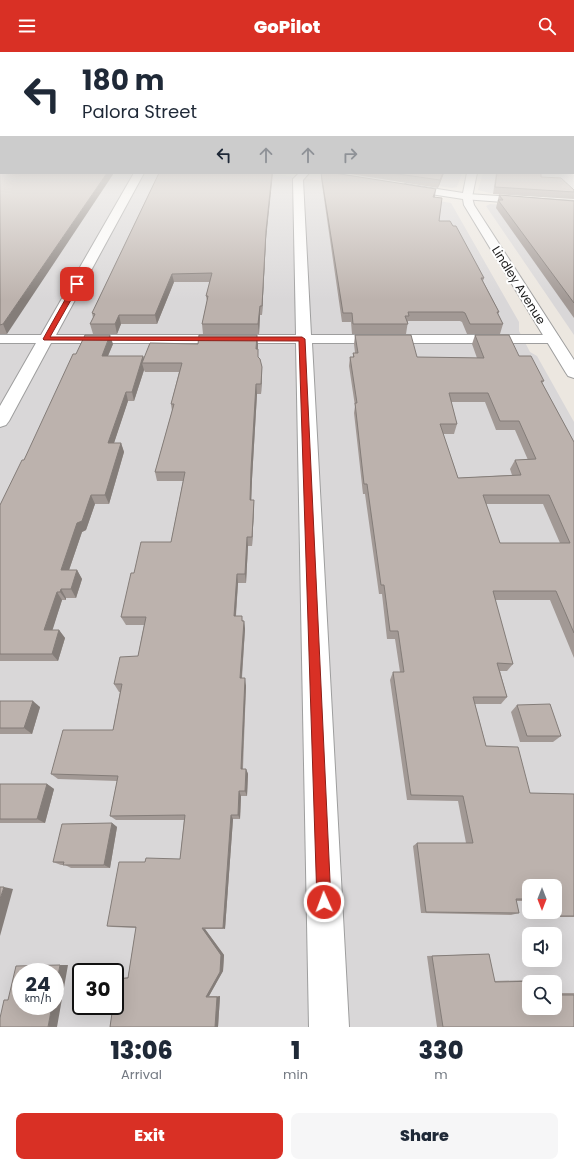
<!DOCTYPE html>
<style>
body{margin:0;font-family:Poppins,sans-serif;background:#f6f6f7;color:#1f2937;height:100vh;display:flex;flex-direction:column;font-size:15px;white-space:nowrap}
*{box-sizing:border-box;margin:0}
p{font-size:13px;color:#747a83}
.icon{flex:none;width:22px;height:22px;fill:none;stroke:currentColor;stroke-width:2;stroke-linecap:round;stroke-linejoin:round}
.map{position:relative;height:975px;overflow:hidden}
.panel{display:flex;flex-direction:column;background:#fff;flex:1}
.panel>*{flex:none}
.guide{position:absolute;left:0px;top:0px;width:574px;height:122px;box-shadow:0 4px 16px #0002;background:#fff;color:#1f2937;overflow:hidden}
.needle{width:26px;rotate:180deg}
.buttons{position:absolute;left:522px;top:827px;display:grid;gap:8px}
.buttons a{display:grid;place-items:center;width:40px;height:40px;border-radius:8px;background:#fff;box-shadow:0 4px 16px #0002;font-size:20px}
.speed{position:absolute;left:12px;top:911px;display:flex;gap:8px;font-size:20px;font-weight:700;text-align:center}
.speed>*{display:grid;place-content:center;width:52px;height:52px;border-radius:50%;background:#fff;box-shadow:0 4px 16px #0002;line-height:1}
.speed small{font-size:10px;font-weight:400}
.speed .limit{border:2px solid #111;border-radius:6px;background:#fff;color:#111}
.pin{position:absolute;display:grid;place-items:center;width:34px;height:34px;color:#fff;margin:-17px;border-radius:8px;box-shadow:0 2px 6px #0006}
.me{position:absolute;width:44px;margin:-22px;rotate:358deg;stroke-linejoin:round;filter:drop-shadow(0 0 3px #0008)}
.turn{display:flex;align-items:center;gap:14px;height:84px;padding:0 16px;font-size:18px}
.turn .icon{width:52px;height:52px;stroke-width:2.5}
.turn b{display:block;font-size:28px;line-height:34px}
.lanes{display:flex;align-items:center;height:38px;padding:0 16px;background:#0003;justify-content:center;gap:20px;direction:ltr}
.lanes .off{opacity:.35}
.eta{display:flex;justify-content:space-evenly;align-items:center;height:68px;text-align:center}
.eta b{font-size:24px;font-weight:800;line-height:28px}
.action{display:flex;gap:8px;margin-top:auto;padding:8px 16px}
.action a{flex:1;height:46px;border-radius:8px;background:#d93025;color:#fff;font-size:16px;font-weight:800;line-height:46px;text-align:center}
.action a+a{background:#f6f6f7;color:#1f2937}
header{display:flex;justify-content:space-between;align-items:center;height:52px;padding:0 16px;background:#d93025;color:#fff;font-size:18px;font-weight:800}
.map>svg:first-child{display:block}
</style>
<header><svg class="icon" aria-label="menu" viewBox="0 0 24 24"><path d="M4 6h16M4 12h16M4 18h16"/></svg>GoPilot<svg class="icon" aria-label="search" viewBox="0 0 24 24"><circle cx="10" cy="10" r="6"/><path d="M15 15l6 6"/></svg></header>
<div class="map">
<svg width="574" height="975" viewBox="0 0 574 975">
<rect width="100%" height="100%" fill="#ece7e0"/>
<g fill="#d9d7d8" fill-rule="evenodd">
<polygon points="573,111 574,147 490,141 478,138 483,121 573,121"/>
<path d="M 0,116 L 1,121 L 267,121 L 323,129 L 451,151 L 519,270 L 519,279 L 530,300 L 537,304 L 574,370 L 574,975 L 0,975 ZM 529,834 L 555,834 L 555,860 L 529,860 ZM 529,882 L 555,882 L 555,908 L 529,908 ZM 21,920 L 55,920 L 55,954 L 21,954 ZM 81,920 L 115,920 L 115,954 L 81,954 ZM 529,930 L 555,930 L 555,956 L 529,956 Z"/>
<polygon points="348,121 462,121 457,135 452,136"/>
<polygon points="490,152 574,157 574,283 486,154"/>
</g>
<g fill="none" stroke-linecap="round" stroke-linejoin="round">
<defs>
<g id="minor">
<polygon points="134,121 144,121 56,283 296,283 293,127 299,121 309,121 303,128 311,283 553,283 558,284 560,287 558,290 553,291 312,291 349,975 309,975 296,291 51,291 9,369 6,373 0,375 0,354 36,291 0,291 0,283 41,283"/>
<polygon points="467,142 574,149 574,155 463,147 462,145 463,143"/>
</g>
<polygon id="tertiary" points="467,121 477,121 472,145 474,153 574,308 574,326 568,324 566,321 464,153 463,147 405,138 400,135 405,132 463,141"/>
</defs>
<use href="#minor" stroke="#9e9e9e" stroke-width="2"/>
<use href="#tertiary" stroke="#9e9e9e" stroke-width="2"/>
<use href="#minor" fill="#fff" fill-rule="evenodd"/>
<use href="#tertiary" fill="#fff" fill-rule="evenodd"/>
</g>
<g fill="#a29995" fill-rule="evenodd">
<polygon points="0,111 7,282 0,282"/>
<polygon points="159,121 266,187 262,263 260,263 259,282 203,282 202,272 207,249 206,244 210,230 174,230 157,272 121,272 117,282 93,282 90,272 93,266 92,261"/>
<polygon points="321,121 334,121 435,144 434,146 439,169 484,226 483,229 499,260 498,262 503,272 500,282 467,282 462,270 460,269 408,269 406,282 352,282 351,270 342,270 321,126"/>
<polygon points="344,121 444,121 438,136"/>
<polygon points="496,121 541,121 541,125 574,138 574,147 493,142"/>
<polygon points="499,143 574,149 574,266 496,156"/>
<path d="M 355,283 L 417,305 L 477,306 L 472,292 L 475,283 L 519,304 L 544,329 L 542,331 L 574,390 L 574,606 L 550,548 L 495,548 L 513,612 L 507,619 L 500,619 L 507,645 L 501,652 L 475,652 L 486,694 L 530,741 L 574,742 L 574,865 L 551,865 L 550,860 L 555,860 L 555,834 L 529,834 L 529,849 L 516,849 L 519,861 L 511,863 L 421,861 L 413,794 L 417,791 L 466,791 L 458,749 L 407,748 L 390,628 L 393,620 L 400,620 L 395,587 L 387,587 L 382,542 L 379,542 L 365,442 L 363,442 L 354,361 L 355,354 L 349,314 L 350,305 L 353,305 L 353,301 L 355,301 L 354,292 ZM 451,350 L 485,350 L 496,378 L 515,378 L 528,408 L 515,408 L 510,417 L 512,423 L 458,426 L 443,382 L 454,382 L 457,372 ZM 486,452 L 543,452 L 560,491 L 500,491 Z"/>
<polygon points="113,292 108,304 143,304 144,306 258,292 258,306 262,315 262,324 261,342 257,342 252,427 251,448 254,448 254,457 252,494 248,494 246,531 238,531 236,564 244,569 245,577 242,626 246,634 243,717 246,717 248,722 247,744 241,744 240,767 233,767 225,877 205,877 224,903 223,919 209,944 220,944 218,975 110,975 117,927 128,925 136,876 113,875 107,874 145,810 180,807 184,768 116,768 110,764 117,729 58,727 51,722 113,678 120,640 119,640 114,632 138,604 144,573 126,573 121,565 134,521 171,490 183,429 157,429 155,420 172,359 171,352 179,320 145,320 144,318 134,349 128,349 114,391 121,391 124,400 109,452 95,452 86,478 82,480 69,518 77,518 82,527 76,546 66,546 66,548 62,548 52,578 59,578 65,586 58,609 0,609 0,453 24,408 76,302"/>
<polygon points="0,649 40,655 32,682 0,682"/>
<polygon points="517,653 561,684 553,690 520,690 511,660"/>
<polygon points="0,732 47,732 54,737 45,771 0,771"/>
<polygon points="112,771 117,775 110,816 71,816 65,813 61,813 53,810"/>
<polygon points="481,902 489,902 494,929 533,928 542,929 529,930 555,956 555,941 574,941 574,975 437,975 427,904"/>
</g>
<g fill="#847d79">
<polygon points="107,121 114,121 7,282 3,272"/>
<polygon points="272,121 273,121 266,187 262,263 262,254 266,179"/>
<polygon points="443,121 444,121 438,136 440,128"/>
<polygon points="436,137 435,144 431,153 433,145"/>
<polygon points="172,222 174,230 157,272 155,263"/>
<polygon points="260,254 260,263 259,282 258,272"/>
<polygon points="119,263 121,272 117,282 115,272"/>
<polygon points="110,283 113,292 104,313 102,304"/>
<polygon points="257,283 258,292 257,307 256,297"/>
<polygon points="143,304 145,311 142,311 144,318 134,349 132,340"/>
<polygon points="262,315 262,324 261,342 261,332"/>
<polygon points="256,332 257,342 252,427 251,457 250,448 251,417"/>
<polygon points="126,340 128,349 111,400 108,391"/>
<polygon points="121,391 124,400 109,452 105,443"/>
<polygon points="91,443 95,452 86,478 82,480 66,527 61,518 77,471"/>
<polygon points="254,448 254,457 252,494 252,485"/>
<polygon points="247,485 248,494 246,531 245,522"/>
<polygon points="77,518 82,527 76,546 71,537"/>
<polygon points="237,522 238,531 235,573 234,564"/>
<polygon points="61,537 66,546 66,548 60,540"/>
<polygon points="57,540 62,548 50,586 44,578"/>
<polygon points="244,569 245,577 241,634 240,626"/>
<polygon points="59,578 65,586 58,609 52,602"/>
<polygon points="245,626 246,634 242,722 241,717"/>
<polygon points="33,649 40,655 32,682 24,676"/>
<polygon points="246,717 248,722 247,744 245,739"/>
<polygon points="47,732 54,737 45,771 37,767"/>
<polygon points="239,739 241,744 240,767 238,763"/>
<polygon points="231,763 233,767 225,877 223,876"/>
<polygon points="112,771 117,775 110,816 104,813"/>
<polygon points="4,835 13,837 0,884 0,847"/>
<polygon points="202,876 205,877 224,903 223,919 209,944 206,945"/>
<polygon points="60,913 68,913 57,975 48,975 52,954 55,954 55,940"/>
<polygon points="220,944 218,975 215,975 217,945"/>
</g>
<g fill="#bcb2ad" stroke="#847d79" fill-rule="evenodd">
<polygon points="0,111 1,111 1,121 107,121 3,272 0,273"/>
<polygon points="159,121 272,121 266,179 262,254 260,254 258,272 202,272 208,244 206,244 212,221 172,222 155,263 119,263 115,272 90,272 95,262 92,261"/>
<polygon points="321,121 334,121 436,137 433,145 442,146 439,169 450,169 453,174 456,174 484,226 481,226 499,260 497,260 503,272 470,272 465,261 463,260 408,260 409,264 405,264 408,272 353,272 352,261 343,261"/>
<polygon points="391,121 443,121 440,128"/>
<polygon points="497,121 541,121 541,125 561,126 574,138 574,140 495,135"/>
<polygon points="499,143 574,149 574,251 498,148 503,148"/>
<polygon points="85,283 110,283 102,304 143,304 132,340 126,340 108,391 121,391 105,443 91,443 82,469 77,471 61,518 77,518 71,537 61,537 60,540 57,540 44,578 59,578 52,602 0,602 0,453 22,408 24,408 73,302 76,302"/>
<polygon points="199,283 257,283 256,297 258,297 258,305 260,307 262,315 261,332 256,332 251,417 250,448 254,448 252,485 247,485 245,522 237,522 234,564 242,564 242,569 244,569 240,626 245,626 241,717 246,717 245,739 239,739 238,763 231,763 223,876 202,876 221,903 220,920 206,945 217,945 215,975 110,975 113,954 115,954 115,940 117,927 128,926 136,875 107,874 119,810 145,810 146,806 180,807 185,763 110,764 118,724 51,722 63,678 113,678 122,632 114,632 120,605 138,604 146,565 121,565 131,521 134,521 141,490 171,490 185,420 155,420 174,352 171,352 182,311 142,311 150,291 198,292"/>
<path d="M 355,283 L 411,283 L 417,305 L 484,306 L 475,283 L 509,283 L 519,304 L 531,304 L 544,329 L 541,329 L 574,390 L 574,581 L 556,539 L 493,539 L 513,612 L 497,611 L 507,645 L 473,645 L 486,694 L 518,695 L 530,741 L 574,742 L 574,864 L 560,864 L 556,847 L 555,847 L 555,834 L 529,834 L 529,847 L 516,847 L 519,861 L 426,860 L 417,791 L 473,791 L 463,744 L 411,743 L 393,620 L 404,620 L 398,579 L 390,579 L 384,533 L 381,533 L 367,432 L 364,432 L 355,351 L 357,351 L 350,305 L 354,305 L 353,301 L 358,301 ZM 449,341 L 488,341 L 500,369 L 519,369 L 536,407 L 515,408 L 521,423 L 458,426 L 440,372 L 457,372 ZM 483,443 L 549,443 L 570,491 L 500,491 Z"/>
<polygon points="0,649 33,649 24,676 0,676"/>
<polygon points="550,652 561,684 527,684 517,653"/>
<polygon points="0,732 47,732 37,767 0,767"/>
<polygon points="112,771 104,813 63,813 64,810 53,810 62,772"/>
<polygon points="0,835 4,835 0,847"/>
<polygon points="489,902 495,930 542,929 542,930 529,930 529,956 555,956 555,943 574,943 574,975 443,975 432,904"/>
<polygon points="60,913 55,940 55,920 21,920 21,954 52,954 48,975 0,975 0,966 4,948 8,948 16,914"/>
</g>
<linearGradient id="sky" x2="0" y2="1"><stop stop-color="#8cbfe1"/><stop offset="0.45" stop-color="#f6f4f1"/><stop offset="1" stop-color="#f6f4f1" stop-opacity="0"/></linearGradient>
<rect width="574" height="248" fill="url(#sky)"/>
<polygon fill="#d93025" stroke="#8d1f18" points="75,230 80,232 50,285 302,285 305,287 331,850 329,855 324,857 319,855 317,850 299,289 44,288 43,287"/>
<g text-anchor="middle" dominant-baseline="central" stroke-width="4" stroke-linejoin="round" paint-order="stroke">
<g font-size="12" fill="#1a1a1a" stroke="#fff">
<text transform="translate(519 233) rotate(58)">Lindley Avenue</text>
</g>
</g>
</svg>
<div class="buttons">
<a><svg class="needle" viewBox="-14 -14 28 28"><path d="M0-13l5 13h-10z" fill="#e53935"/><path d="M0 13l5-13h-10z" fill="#747a83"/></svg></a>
<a><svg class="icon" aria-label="sound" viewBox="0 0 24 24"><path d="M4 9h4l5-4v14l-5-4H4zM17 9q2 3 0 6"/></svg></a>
<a><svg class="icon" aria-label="search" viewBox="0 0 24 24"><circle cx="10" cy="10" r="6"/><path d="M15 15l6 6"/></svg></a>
</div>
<div class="speed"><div>24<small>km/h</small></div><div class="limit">30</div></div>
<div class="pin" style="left:77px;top:232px;background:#d93025"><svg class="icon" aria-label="arrive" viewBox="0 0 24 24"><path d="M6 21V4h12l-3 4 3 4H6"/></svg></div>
<svg class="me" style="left:324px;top:850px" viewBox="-20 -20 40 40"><circle r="17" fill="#d93025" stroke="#fff" stroke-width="3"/><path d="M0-11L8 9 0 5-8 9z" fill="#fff"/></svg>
<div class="guide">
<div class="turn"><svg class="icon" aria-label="left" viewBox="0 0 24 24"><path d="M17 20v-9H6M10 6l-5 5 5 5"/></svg><div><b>180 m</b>Palora Street</div></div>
<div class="lanes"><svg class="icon" aria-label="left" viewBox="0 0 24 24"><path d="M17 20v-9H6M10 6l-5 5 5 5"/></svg><svg class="icon off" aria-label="ahead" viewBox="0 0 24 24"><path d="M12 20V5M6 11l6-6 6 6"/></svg><svg class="icon off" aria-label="ahead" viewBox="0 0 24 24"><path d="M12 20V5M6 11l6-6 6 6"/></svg><svg class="icon off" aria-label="right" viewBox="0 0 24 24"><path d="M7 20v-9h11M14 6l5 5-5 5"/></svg></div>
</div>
</div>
<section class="panel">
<div class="eta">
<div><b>13:06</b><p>Arrival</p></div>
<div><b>1</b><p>min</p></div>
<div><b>330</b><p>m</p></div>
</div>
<div class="action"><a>Exit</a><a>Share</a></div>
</section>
